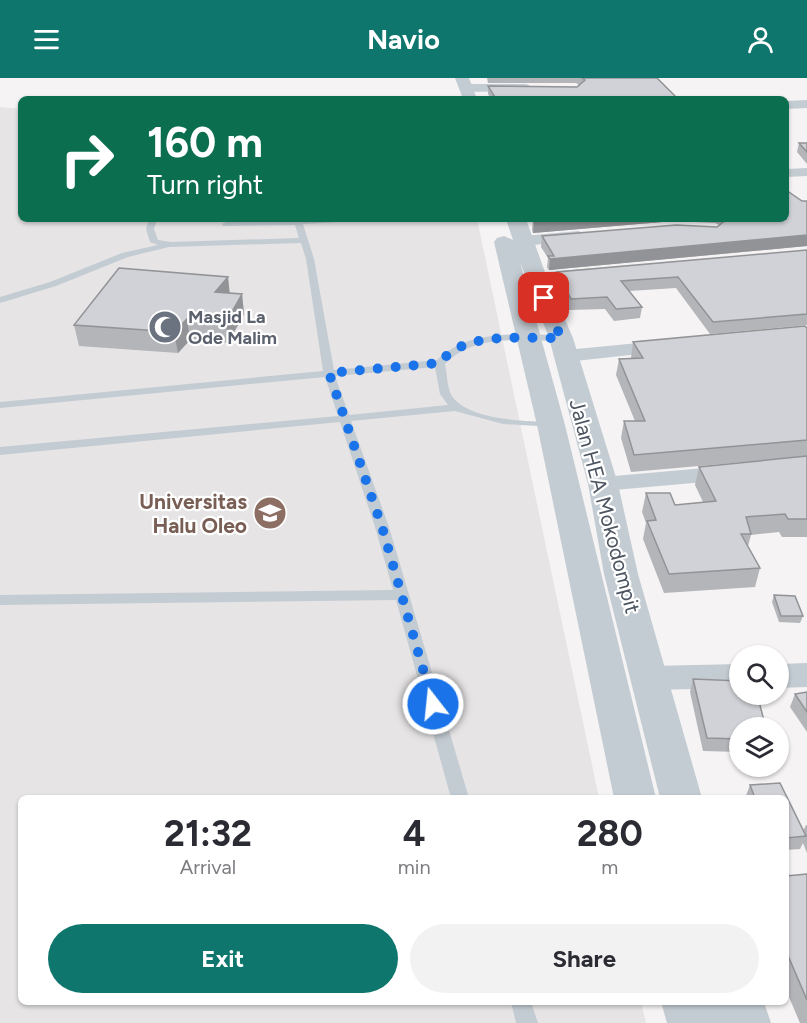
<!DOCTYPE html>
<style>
body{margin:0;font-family:Figtree,sans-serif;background:#f2f2f3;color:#2b2b33;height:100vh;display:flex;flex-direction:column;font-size:22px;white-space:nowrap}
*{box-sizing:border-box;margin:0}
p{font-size:20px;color:#7c7c81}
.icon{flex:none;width:33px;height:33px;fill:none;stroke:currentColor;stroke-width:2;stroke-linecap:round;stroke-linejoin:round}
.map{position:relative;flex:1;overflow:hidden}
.drawer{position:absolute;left:18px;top:717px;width:771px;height:210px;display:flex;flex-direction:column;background:#fff;border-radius:9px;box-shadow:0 2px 4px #0004}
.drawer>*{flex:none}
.guide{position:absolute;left:18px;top:18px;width:771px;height:126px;border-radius:9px;box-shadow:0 2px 4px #0004;background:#0b6e4f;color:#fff;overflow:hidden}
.fabs{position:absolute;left:729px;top:567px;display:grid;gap:12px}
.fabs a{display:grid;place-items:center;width:60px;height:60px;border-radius:50%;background:#fff;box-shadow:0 2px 4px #0004;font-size:30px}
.pin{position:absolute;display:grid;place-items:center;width:51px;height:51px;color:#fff;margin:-26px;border-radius:12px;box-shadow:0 3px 9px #0006}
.me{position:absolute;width:66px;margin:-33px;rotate:344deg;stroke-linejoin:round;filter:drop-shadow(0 0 4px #0008)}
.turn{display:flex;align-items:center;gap:21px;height:126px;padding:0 30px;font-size:27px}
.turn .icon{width:78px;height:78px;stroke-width:2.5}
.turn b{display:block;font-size:42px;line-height:51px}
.eta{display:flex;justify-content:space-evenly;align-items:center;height:102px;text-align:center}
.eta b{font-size:36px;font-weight:700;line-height:42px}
.action{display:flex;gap:12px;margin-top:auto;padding:12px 30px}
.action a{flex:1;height:69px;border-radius:36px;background:#0f766e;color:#fff;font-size:24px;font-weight:700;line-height:69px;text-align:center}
.action a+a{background:#f2f2f3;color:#2b2b33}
header{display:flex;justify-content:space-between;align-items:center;height:78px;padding:0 30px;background:#0f766e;color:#fff;font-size:27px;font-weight:700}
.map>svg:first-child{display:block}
</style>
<header><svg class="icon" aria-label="menu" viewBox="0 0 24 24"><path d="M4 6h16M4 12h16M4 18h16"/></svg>Navio<svg class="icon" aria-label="person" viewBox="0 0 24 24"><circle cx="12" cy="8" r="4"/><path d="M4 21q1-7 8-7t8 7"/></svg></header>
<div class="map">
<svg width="807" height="945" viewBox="0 0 807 945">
<rect width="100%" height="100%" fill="#f5f3f3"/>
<polygon fill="#e6e4e5" points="0,29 21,31 21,141 477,141 599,720 21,720 21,924 641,924 646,945 0,945"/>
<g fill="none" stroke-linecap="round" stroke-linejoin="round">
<g fill="#c4ccd3" fill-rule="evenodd">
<path d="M 149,141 L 157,141 L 154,151 L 158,162 L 171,164 L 299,160 L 295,147 L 223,148 L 222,146 L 226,144 L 360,141 L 356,143 L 303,146 L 314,181 L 334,292 L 437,282 C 470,250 519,257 561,257 L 566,260 L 561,263 C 522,263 475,255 445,286 C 447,295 447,310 452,318 C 468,342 524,343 551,344 L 555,345 L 555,349 L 503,346 L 455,333 L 351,343 L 389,449 L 469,720 L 451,720 L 396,522 L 0,527 L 0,517 L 393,512 L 375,449 L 340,344 L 0,377 L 0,369 L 338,338 L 325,299 L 0,330 L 0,324 L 323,293 L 306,181 L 301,165 L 169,169 L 128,179 L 56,208 L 0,225 L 0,219 L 50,204 L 122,175 L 158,167 L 150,164 L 146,151 ZM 435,289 L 440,316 L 448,327 L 349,337 L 335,298 Z"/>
<polygon points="511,924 531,924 538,945 516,945"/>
</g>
<g fill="#c4ccd3" fill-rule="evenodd">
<polygon points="525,6 529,7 529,13 466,14 460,10 466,6"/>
<polygon points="807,22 807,30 786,31 786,23"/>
<polygon points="807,90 807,98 786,99 786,91"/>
<polygon points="579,153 587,158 585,162 523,168 515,163 523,158"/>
<polygon points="594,190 603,195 600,199 536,205 527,200 536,195"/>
<polygon points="669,262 676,264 679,268 676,272 566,284 559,282 556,278 559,274 566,272"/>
<polygon points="807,381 807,395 603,413 594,411 591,406 594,401 603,399"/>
<polygon points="807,585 807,609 778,610 778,586"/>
<polygon points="740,586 740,610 651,612 640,608 635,600 640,592 651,588"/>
</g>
<g fill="#c4ccd3" fill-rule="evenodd">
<polygon points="455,0 469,0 477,21 463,21"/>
<polygon points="506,141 526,141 547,200 573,260 618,406 638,496 702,720 660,720 604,496 588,406 549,260 520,184 565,347 656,720 614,720 537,347 494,164 497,160 504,158 513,162"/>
<polygon points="661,924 764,924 771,945 719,945 717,938 719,945 667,945"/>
</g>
</g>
<g fill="#b3b5b9">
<polygon points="487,0 657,0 678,21 491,21 488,16 488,8 577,9 579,7 576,5 488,5"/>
<polygon points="799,65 807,65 807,86 797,74"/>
<polygon points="802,123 807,123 807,168 549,192 547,189 548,180 541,169 542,158 717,149 719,147 715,145 674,143 533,155 532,152 533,141 786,141"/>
<polygon points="807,172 807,247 710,256 676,210 629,213 642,229 640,240 614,243 605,231 569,232 556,205 557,194"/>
<polygon points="228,199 229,215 242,216 244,236 228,265 190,262 178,275 79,268 74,247"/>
<polygon points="807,250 807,459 782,459 779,454 751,457 748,468 760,490 755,509 664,515 643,461 646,445 642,434 646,415 675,427 703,424 695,407 699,389 767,382 631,394 621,360 624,343 635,343 616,297 619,281 631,280 633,264"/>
<polygon points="774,517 803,538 800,545 779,544 772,524"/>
<polygon points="693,601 740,650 740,674 703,673 690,614"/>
<polygon points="807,614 807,654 790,629 795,616"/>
<polygon points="780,705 803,753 806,747 807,747 807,775 803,765 800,771 786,772 786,720 745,720 750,707"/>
<polygon points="807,796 807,945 800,945 786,912 786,798"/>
</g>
<g fill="#929396">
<polygon points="575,141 674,141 674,143 533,155 534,144"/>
<polygon points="807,157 807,168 549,192 550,181"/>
<polygon points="228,199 230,218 215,214"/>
<polygon points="242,216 244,236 228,265 226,244"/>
<polygon points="187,241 190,262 178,275 174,254"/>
</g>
<g fill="#d0d2d7" stroke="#929396" stroke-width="1.5">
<polygon points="582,0 657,0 678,21 496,21 488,8 577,9 585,2"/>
<polygon points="799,65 807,65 807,74"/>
<polygon points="786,112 802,123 807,123 807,157 550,181 548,178 554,178 542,158 676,147 717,149 727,141 786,141"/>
<polygon points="533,141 575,141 534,144"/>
<polygon points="807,172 807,236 713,244 678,199 621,203 642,229 616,231 607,219 571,221 557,194"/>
<polygon points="119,190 228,199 215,214 242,216 226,244 187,241 174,254 74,247"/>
<polygon points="805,248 807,250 807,362 634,377 624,343 645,343 619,281 643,280 633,264"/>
<polygon points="807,378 807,441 788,441 785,436 746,439 751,456 741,456 760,490 669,496 647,443 656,442 646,415 670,415 675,427 716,423 699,389"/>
<polygon points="774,517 795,518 803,538 781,538"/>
<polygon points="693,601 740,603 740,616 757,616 766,650 740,650 740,661 707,660"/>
<polygon points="807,614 807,634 795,616"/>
<polygon points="780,705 806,758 786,760 786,720 755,720 750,707"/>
<polygon points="807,796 807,922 786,873 786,798"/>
</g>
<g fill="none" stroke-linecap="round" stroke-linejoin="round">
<path stroke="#1a73e8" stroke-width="10" stroke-dasharray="0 18" d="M 433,626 L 382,449 L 329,295 L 440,285 C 464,252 525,261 561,260 L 544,220"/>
</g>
<defs>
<symbol id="mosque-disc" viewBox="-11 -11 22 22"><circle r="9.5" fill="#6b7280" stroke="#fff"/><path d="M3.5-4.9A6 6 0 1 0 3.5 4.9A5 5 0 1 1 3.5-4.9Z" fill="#fff"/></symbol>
<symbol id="university-disc" viewBox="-11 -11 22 22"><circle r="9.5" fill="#8d6e63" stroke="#fff"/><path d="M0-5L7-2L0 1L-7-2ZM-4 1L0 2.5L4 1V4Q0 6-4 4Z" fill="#fff"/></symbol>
</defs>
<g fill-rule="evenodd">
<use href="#mosque-disc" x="146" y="230" width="38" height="38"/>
<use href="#university-disc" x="251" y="416" width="38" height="38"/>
</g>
<g text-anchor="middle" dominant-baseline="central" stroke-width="4.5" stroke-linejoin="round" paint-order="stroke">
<g font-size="18" font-weight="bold" fill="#5b616d" stroke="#fff" text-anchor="start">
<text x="188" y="239">Masjid La<tspan x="188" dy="21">Ode Malim</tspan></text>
</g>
<g font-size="21" font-weight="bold" fill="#785e54" stroke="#fff" text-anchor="end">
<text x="247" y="423">Universitas<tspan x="247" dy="24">Halu Oleo</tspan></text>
</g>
<g font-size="21" fill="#4b5460" stroke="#fff">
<text transform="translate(605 428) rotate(75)">Jalan HEA Mokodompit</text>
</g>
</g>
</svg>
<div class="fabs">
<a><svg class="icon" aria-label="search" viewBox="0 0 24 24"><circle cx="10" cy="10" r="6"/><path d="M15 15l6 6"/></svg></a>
<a><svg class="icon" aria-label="layers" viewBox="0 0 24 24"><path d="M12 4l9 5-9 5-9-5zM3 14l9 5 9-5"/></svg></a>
</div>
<div class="pin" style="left:544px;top:220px;background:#d93025"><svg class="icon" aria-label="arrive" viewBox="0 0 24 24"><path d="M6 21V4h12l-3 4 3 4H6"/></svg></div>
<svg class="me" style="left:433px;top:626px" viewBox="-20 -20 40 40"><circle r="17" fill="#1a73e8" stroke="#fff" stroke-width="3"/><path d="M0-11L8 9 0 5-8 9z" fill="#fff"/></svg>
<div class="guide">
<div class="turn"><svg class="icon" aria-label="right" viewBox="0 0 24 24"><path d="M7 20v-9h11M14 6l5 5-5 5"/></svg><div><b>160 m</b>Turn right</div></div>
</div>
<section class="drawer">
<div class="eta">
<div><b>21:32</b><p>Arrival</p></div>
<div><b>4</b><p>min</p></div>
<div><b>280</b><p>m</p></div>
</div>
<div class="action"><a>Exit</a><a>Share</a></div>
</section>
</div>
